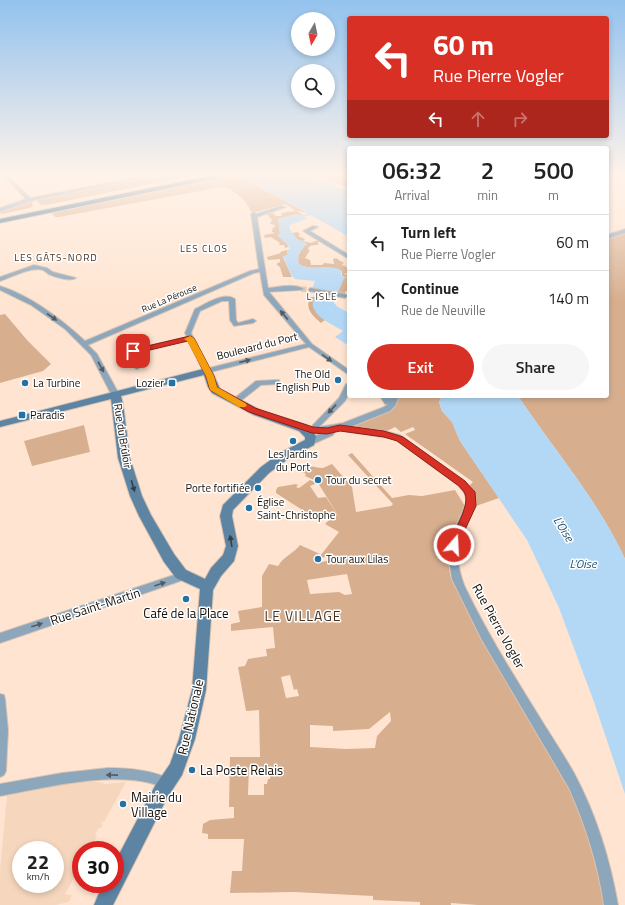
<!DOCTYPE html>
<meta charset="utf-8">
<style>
body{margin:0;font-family:"Titillium Web",sans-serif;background:#f6f6f6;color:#222;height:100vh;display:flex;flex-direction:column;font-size:15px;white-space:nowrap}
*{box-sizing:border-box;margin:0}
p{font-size:13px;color:#767676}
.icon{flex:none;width:22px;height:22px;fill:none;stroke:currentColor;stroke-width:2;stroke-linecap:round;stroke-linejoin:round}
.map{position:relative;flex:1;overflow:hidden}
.panel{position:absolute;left:347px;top:146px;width:262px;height:252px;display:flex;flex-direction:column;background:#fff;border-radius:4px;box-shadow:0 2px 6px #0003}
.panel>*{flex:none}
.guide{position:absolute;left:347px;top:16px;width:262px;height:122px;border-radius:4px;box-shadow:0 2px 6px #0003;background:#d93025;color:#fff;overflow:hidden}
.needle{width:26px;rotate:189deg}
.tools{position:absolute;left:291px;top:12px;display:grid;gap:8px}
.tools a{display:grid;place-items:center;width:44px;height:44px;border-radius:50%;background:#fff;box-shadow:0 2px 6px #0003;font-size:20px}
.speed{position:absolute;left:12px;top:841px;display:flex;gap:8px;font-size:20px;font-weight:700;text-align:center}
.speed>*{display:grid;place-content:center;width:52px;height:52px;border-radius:50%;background:#fff;box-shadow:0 2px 6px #0003;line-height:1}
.speed small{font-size:10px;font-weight:400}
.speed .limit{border:6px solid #d22;background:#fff;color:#111}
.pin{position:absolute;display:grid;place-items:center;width:34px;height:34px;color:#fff;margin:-17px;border-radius:8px;box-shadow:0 2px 6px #0006}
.me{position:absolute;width:44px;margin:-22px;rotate:19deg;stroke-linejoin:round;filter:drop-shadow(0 0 3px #0008)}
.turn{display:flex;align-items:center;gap:14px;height:84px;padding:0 20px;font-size:18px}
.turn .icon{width:52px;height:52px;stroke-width:2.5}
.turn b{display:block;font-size:28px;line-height:34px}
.lanes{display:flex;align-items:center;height:38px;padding:0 20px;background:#0003;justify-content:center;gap:20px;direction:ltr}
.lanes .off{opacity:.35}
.eta{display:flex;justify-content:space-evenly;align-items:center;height:68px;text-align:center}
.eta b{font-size:24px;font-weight:600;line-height:28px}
.primary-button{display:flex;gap:8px;margin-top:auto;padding:8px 20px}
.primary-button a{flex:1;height:46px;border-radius:24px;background:#d93025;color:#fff;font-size:16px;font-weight:600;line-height:46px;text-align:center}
.primary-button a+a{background:#f6f6f6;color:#222}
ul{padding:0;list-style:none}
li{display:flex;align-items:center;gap:12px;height:56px;padding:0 20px;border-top:1px solid #e0e0e0}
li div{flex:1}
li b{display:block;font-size:15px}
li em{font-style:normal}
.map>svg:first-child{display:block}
</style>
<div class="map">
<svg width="625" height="905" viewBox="0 0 625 905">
<rect width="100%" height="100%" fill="#ffe5d1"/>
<path fill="#f6d7be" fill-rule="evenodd" d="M 80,782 L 99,782 L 105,784 L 126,782 L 104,822 L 103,821 L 101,824 L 103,825 L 101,828 L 99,828 L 95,834 L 97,836 L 89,850 L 81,850 L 81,865 L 65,894 L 72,895 L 69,902 L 56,905 L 0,905 L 0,869 L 7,796 L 28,790 ZM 21,850 L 55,850 L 55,884 L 21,884 Z"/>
<g fill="#d7af8f" fill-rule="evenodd">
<polygon points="160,175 196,175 46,205 41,205 36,200"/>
<path d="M 234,175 L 237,175 L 307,213 L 297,211 L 285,204 L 252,213 C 247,202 234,188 222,187 L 59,217 L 55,217 L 52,213 Z"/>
<polygon points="339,175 349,175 349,188 322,178"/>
<polygon points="163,185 0,219 0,218"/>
<polygon points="30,201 32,201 33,206 30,208 2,214 0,212"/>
<polygon points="290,207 303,215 301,216 297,214 278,219 280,233 278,236 288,245 288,247 285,248 284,245 279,245 280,243 271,237 265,238 264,235 275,233 272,232 273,227 275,227 275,225 270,224 272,220 267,214 265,214 272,212 276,216 282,216 281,213 295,211"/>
<path d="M 298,232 L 300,235 L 298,236 L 305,239 L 303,241 L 311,243 L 318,240 L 321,242 L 317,242 L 319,244 C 315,246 312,244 309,247 L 308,250 L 310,250 L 305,258 L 310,260 L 311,265 L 322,265 L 324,263 L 334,264 L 333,259 L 336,258 L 344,263 L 342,264 L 343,265 L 341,266 L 348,265 L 344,266 L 349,268 L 348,273 L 343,274 L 349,275 L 348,291 L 346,291 L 344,294 L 337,293 L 344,278 L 349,278 L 342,276 L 342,271 C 328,264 312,272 299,264 C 296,256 301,249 307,244 L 297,239 L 292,233 Z"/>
<path d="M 625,233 L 625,559 C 598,500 554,450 518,396 L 607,396 L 607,239 Z"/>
<polygon points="287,250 287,255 283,257 292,277 283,277 280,267 277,265 277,263 280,262 280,259 268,260 267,257 281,253 280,252"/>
<path d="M 310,297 L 315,297 C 311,308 317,313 325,320 L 321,323 C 312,315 305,309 310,297 Z"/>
<polygon points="5,314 27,340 51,364 43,371 0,383 0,315"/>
<polygon points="402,396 442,396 439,402 442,411 452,422 460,441 499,498 476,506 474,493 470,485 473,482 405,434 415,430 413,427 401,432 395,427 387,431 352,426 393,409 397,398"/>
<polygon points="84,425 90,452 32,466 24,441"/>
<path d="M 352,453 L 392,498 L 409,495 L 422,496 L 455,490 L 465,506 C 453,530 444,551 451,578 L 553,756 L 582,814 L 593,839 L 606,905 L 478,905 L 451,903 L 451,905 L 420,905 L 420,902 L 373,900 L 373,896 L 294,892 L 230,893 L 232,871 L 242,871 L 244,839 L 208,839 L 208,834 L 202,833 L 203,824 L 210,820 L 234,818 L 234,807 L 229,807 L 230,757 L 260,757 L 259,710 L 246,711 L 238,667 L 245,666 L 248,659 L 267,656 L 266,649 L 275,648 L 273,627 L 231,631 L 231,624 L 240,622 L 238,611 L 262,607 L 262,576 L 269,564 L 278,566 C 285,555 293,554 300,545 L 320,554 L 315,557 L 316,561 L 320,560 L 322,562 L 334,559 L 333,555 L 321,558 L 320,556 L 339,532 L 325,524 L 329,520 L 318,512 L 313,517 L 276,493 L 276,490 L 278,487 L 296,484 L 298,485 L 296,487 L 299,488 L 310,480 L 317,483 L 310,486 L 318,498 L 326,497 L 343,523 L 318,483 L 321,481 L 321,479 L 317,478 L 314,480 L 305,476 L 306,474 L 301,472 C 307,462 314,468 323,468 L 332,464 L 352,487 L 356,512 L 391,506 L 393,504 L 348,455 ZM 347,574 L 352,594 L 345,595 L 339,592 L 310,594 L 307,580 ZM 290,675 L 294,690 L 297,689 L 299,696 L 286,698 L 281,677 ZM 390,712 L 391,721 L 377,736 L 375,748 L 346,749 L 310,747 L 310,725 L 333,726 L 333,731 L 369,729 ZM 249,767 L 271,767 L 270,779 L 268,779 L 267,784 L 264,784 L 264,795 L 248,795 Z"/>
</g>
<g fill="#b3d8f6">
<path d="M 237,175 L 313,175 L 321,180 L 349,191 L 349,237 L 311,215 L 304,217 L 307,219 L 290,225 L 289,228 L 297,239 L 307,244 C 301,249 296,256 299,264 C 312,272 330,262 342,271 L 341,275 L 343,277 L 349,277 L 344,279 L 337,293 L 333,293 L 332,295 L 335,296 L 334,303 L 338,307 L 349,313 L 349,346 L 335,337 L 343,331 C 334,325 318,319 314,309 C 311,304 314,298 316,293 L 311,292 L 315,281 L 295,279 C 288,272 288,264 283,256 L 287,255 L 287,250 L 290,249 L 285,242 L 278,236 L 280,233 L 278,219 L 297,214 L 301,216 L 308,213 Z"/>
<path d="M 442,396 L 518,396 C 554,450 598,500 625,559 L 625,794 L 594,702 L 559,608 L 537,561 L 527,540 L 460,441 L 452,422 L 442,411 L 439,402 Z"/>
</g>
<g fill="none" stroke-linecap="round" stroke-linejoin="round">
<polyline stroke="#dcc5b3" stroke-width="5.5" stroke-dasharray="5.5 2.5" stroke-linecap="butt" points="301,289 311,290"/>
<defs>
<g id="street">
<polygon points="3,175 7,175 30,198 151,175 158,175 30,201 0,212 0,208 26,199"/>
<path d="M 281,206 L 286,207 L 257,217 L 268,288 C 278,287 295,283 304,289 C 301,291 275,291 269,292 L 312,344 L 349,370 L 349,375 L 309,347 L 207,373 L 203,371 L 188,340 L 136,352 L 135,354 L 140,367 L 137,369 L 135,368 L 129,354 L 132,350 L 187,337 L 185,333 L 195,309 C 206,304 224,291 235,299 L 236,320 L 238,323 L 253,319 L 256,321 L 253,323 L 234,326 L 230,320 L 229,301 L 222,301 L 200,311 L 191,333 L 209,368 L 306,344 L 264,295 L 260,272 L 254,273 L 88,345 L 97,354 L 119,394 L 115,396 L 111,394 L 91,355 L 65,329 L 31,305 L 0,290 L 0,286 C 31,296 61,319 85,341 L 250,271 L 259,269 L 251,214 L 254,212 L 256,214 Z"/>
<polygon points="313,226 318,227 310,231 349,255 349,259 303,231"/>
<polygon points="625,229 625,233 607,239 607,235"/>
<path d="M 34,265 L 47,268 L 53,272 L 76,278 C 70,282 55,277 48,274 C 48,273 44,271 43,270 C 32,266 12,277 0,281 L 0,277 Z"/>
<polygon points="311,288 345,294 348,296 345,298 309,291 309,289"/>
<polygon points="276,380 279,380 280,382 279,384 261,385 238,403 232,403 231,401 256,381"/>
<path d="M 346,384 L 349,384 L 349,393 L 345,401 L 319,427 L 343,423 L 384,407 L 388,404 L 385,404 L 380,396 L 388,396 L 390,399 L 391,396 L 399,396 L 395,406 L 390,411 L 350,427 L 384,431 L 400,435 L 465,482 C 486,506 466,516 460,539 C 455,555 459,572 465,587 C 488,635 517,681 545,726 C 555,742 565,757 574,773 C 596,814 610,859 618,905 L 604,905 C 598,864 586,826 569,788 L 482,640 L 452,579 L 449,560 L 450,545 L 453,533 L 466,504 L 466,498 L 464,492 L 459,486 L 395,439 L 338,430 L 333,431 L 334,433 L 333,435 L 313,444 L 310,445 L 306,442 L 307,440 L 324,432 C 316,432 309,432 300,430 L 299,428 L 300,426 L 311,427 L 339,398 Z"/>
<polygon points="183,572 186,573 188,576 186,579 0,643 0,633"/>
<polygon points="0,694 4,695 5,699 8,730 6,771 4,775 0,777"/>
<path d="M 108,768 C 130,768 150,770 171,779 L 173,783 L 171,787 L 167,789 C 161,787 155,784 150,783 C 105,772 45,788 0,796 L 0,784 L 62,773 Z"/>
</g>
<path id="secondary" d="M 207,368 L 212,371 L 220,389 L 262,411 L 307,425 L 316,436 L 314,445 L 288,459 L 269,473 L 233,510 L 232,516 L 238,546 L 234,561 L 221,576 L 213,590 L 206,690 L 195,739 L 182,775 L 167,798 L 113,905 L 94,905 L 103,884 L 115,884 L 115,862 L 155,786 L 170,764 L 179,739 L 192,690 L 200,589 L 176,578 L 164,562 L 139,516 L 130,496 L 118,458 L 111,399 L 0,427 L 0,421 ZM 204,375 L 208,387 L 212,393 L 254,415 L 299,431 L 305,437 L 305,440 L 280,453 L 261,467 L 223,505 L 220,516 L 226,546 L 223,555 L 211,568 L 205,579 L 186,570 L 174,554 L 151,515 L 142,496 L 130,458 L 123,404 L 121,396 Z"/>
<polygon id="primary" points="214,175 226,175 223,177 0,223 0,219"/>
</defs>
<use href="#street" stroke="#dac3b1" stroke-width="2"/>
<use href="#secondary" stroke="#dac3b1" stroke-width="2"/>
<use href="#primary" stroke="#dac3b1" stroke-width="2"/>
<use href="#street" fill="#8ca6bb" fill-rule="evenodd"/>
<use href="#secondary" fill="#5d85a3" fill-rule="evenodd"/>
<use href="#primary" fill="#3a6d92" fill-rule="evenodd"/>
</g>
<defs><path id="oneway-solid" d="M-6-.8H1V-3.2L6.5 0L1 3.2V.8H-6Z"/></defs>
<g fill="#525a62">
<use href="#oneway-solid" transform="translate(284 315) rotate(-130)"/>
<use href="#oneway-solid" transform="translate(52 317) rotate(34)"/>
<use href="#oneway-solid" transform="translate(327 358) rotate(35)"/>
<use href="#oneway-solid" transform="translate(245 361) rotate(-14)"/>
<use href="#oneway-solid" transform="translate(101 367) rotate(61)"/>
<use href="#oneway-solid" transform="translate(332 409) rotate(133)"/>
<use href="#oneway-solid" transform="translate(160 584) rotate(-19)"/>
<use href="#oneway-solid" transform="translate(37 625) rotate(-18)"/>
<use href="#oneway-solid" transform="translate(112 775) rotate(-179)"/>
</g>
<g fill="#333e46">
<use href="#oneway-solid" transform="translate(133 486) rotate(73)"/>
<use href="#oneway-solid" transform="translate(231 541) rotate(-99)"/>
</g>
<linearGradient id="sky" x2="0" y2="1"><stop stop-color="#93c2ee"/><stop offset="0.58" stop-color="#fff3ea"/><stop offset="1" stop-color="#fff3ea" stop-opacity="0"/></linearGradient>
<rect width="625" height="301" fill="url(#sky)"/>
<path fill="#d93025" stroke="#8d1f18" d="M 190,336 L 194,338 L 214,376 L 217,387 L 255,408 L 313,427 L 327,428 L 340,425 L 384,431 L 403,437 L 465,481 L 475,492 L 476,506 L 463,534 L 458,548 L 454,549 L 450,548 L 449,545 C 453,532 470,506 465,494 C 464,491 460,488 459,486 L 397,441 L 384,437 L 340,431 L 327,434 L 312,433 L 249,412 L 210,390 L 206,376 L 188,341 L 133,354 L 129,351 L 130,350 Z"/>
<polygon fill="#f59e0b" points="190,336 194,338 214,376 217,387 245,403 247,405 245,407 239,407 210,390 206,376 187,341 184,339"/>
<g fill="#2471a4" stroke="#fff" stroke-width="1.5">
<circle cx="338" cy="380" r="4"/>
<circle cx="25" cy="383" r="4"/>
<rect x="168" y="379" width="8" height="8" rx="2"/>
<rect x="18" y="411" width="8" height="8" rx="2"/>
<circle cx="293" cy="441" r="4"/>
<circle cx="318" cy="480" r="4"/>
<circle cx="258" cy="488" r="4"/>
<circle cx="249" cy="508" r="4"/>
<circle cx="318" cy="559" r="4"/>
<circle cx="186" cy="599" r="4"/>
<circle cx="192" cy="770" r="4"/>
<circle cx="123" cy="804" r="4"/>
</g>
<g text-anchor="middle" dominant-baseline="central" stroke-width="3" stroke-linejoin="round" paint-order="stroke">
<g font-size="9" fill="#170f08" stroke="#fff">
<text transform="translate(169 298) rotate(-23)">Rue La Pérouse</text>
</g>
<g font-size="10" letter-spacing="1" fill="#483424" stroke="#fff">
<text x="204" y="248">LES CLOS</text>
<text x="56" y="257">LES GÂTS-NORD</text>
<text x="322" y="296">L ISLE</text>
</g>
<g font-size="11" fill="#170f08" stroke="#fff">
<text transform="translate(257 346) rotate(-14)">Boulevard du Port</text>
<text transform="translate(123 436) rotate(81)">Rue du Brûloir</text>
</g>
<g font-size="11" fill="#170f08" stroke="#fff" text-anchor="start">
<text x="330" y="374" text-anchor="end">The Old<tspan x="330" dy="13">English Pub</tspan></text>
<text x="33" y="383">La Turbine</text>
<text x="164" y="383" text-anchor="end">Lozier</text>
<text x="30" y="415">Paradis</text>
<text x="293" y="454" text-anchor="middle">Les Jardins<tspan x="293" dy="13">du Port</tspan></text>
<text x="326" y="480">Tour du secret</text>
<text x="250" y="488" text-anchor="end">Porte fortifiée</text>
<text x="257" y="502">Église<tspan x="257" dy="13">Saint-Christophe</tspan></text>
<text x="326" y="559">Tour aux Lilas</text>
</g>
<g font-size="12" font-style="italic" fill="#1f4e6e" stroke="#fff">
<text transform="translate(564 529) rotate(58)">L'Oise</text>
<text x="583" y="563">L’Oise</text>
</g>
<g font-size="13" fill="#170f08" stroke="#fff">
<text transform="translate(95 606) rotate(-18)">Rue Saint-Martin</text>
<text transform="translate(499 626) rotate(61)">Rue Pierre Vogler</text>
<text transform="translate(190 717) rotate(-77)">Rue Nationale</text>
</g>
<g font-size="13" fill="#170f08" stroke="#fff" text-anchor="start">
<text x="186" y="613" text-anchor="middle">Café de la Place</text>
<text x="200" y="770">La Poste Relais</text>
<text x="131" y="797">Mairie du<tspan x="131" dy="15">Village</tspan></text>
</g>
<g font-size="14" letter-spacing="1" fill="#483424" stroke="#fff">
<text x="303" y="615">LE VILLAGE</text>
</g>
</g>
</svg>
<div class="tools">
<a><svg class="needle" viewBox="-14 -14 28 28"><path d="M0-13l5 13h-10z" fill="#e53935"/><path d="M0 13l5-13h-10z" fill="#767676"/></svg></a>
<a><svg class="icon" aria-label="search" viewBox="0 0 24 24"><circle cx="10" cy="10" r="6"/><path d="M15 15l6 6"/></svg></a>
</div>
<div class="speed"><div>22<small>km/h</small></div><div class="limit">30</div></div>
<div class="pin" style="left:133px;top:351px;background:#d93025"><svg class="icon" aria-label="arrive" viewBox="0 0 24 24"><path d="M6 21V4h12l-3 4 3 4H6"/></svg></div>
<svg class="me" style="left:454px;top:545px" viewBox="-20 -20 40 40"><circle r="17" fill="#d93025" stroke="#fff" stroke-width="3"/><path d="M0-11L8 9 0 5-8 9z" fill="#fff"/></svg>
<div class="guide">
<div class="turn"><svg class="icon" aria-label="left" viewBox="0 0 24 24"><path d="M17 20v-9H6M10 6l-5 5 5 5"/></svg><div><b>60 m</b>Rue Pierre Vogler</div></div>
<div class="lanes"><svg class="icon" aria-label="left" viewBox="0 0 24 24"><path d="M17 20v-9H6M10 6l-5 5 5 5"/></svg><svg class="icon off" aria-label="ahead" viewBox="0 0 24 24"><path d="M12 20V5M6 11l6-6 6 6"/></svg><svg class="icon off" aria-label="right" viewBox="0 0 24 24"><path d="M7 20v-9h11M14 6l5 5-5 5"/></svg></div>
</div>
<section class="panel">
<div class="eta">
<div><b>06:32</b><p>Arrival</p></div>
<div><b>2</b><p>min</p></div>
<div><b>500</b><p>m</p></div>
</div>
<ul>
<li><svg class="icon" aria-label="left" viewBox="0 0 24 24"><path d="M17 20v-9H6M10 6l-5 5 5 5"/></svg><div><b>Turn left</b><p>Rue Pierre Vogler</p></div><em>60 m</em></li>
<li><svg class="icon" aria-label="ahead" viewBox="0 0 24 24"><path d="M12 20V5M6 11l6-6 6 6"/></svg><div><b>Continue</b><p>Rue de Neuville</p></div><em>140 m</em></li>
</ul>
<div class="primary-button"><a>Exit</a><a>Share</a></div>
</section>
</div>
